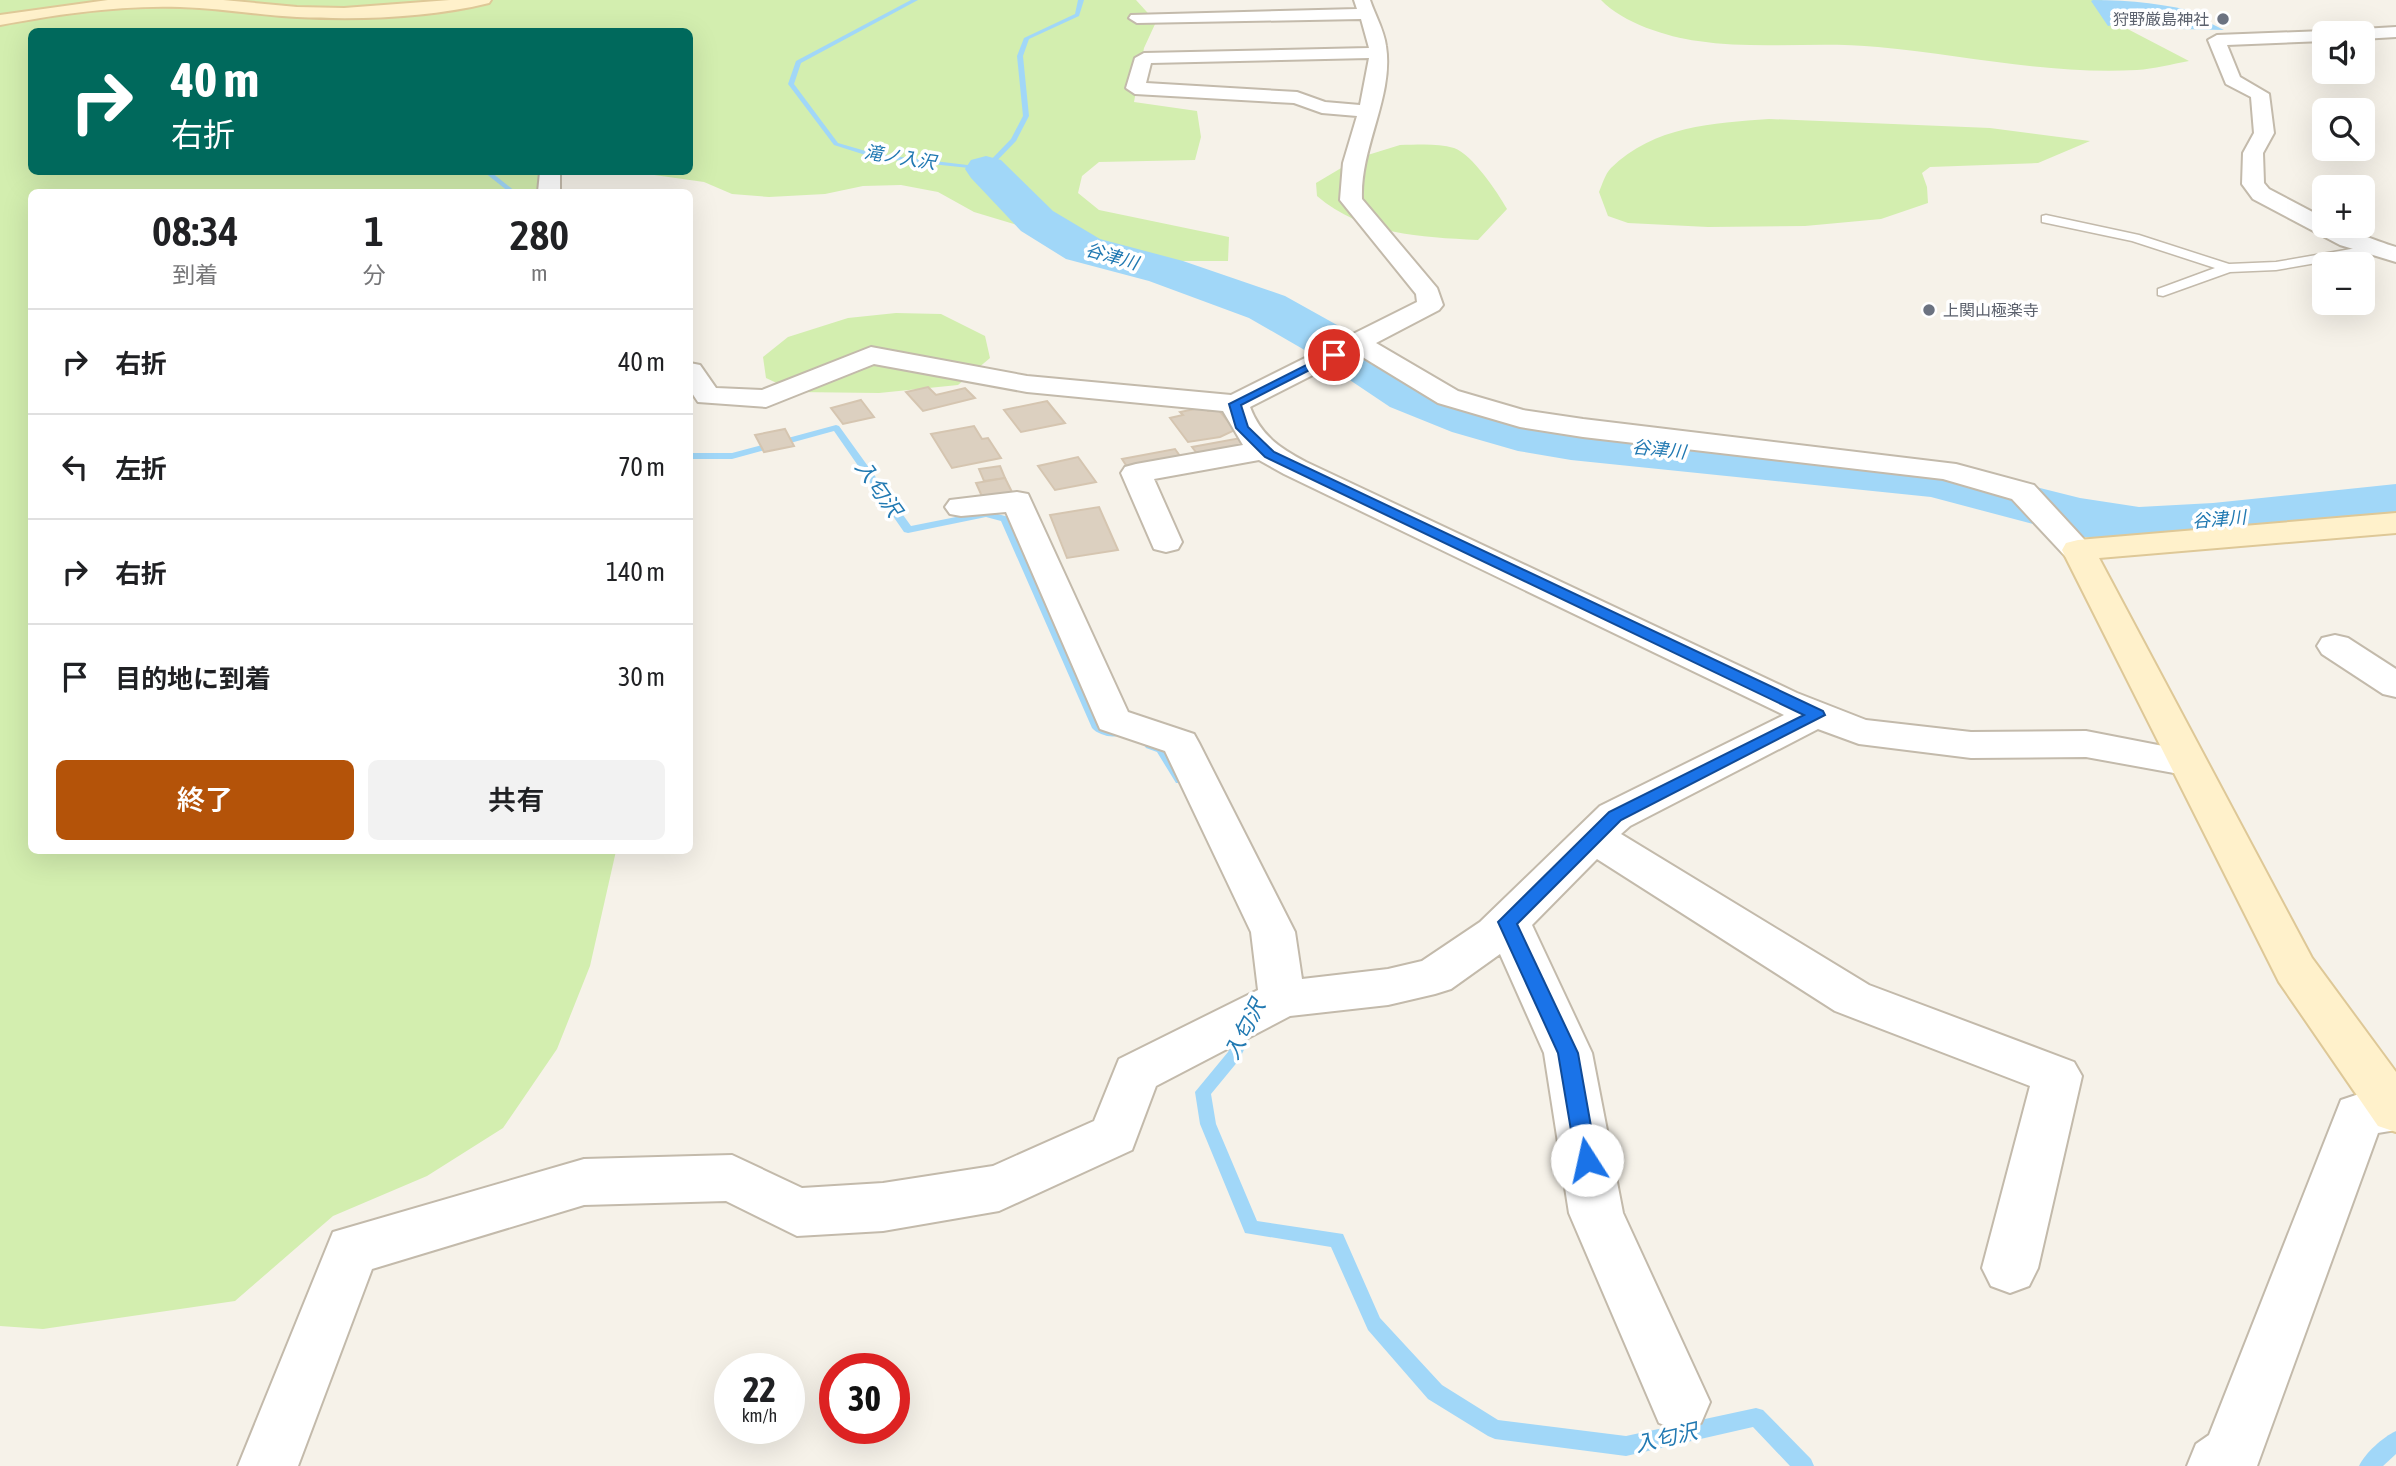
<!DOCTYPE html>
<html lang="ja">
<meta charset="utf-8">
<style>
body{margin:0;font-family:"Asap Condensed","Noto Sans JP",sans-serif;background:#f2f2f2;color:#202124;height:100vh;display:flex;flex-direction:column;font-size:26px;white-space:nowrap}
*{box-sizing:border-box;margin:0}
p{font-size:23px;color:#757577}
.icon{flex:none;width:38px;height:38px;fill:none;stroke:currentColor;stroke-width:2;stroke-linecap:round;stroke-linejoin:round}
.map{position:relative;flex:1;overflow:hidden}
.side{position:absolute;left:28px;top:189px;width:665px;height:665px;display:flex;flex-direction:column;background:#fff;border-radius:10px;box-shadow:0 7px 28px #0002}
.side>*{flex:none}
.top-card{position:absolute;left:28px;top:28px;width:665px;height:147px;border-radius:10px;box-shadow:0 7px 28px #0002;background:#00695c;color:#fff;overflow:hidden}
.controls{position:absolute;left:2312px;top:21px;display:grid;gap:14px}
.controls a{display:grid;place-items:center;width:63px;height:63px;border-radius:10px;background:#fff;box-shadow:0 7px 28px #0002;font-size:35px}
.speed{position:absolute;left:714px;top:1353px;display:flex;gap:14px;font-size:35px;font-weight:700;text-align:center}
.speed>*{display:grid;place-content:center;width:91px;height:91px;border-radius:50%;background:#fff;box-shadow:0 7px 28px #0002;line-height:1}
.speed small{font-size:18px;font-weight:400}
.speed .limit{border:10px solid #d22;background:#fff;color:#111}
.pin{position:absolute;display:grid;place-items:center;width:60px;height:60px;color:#fff;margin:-30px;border:4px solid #fff;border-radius:50%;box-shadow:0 2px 7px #0007}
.me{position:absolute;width:77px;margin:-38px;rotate:350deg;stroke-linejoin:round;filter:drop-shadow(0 0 5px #0008)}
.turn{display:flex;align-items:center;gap:24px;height:147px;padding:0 28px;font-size:32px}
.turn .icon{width:91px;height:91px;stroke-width:2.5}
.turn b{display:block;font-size:49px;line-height:60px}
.eta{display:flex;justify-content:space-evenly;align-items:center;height:119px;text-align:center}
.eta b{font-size:42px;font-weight:600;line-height:49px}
.button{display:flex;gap:14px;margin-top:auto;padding:14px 28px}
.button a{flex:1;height:80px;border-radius:10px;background:#b45309;color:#fff;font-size:28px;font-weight:600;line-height:80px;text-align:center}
.button a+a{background:#f2f2f2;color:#202124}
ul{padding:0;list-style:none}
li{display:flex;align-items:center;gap:21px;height:105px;padding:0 28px;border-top:2px solid #e0e0e0}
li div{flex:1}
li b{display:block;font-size:26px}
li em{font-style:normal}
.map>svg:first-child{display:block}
</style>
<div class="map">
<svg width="2396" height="1466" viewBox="0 0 2396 1466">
<rect width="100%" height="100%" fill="#f6f2e9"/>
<g fill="#d3eeaf">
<polygon points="0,0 1136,0 1156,22 1144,48 1134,102 1197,111 1201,137 1195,160 1099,162 1082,176 1078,193 1099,210 1229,237 1228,261 1163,261 1093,248 974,212 938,192 901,185 863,186 825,194 769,197 732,194 704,182 633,172 690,172 690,32 32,32 32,172 561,172 558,192 32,192 32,850 616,851 590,966 557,1049 503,1128 427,1176 333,1216 235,1301 43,1329 0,1326"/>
<path d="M 1601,0 L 2102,0 L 2118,24 L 2189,61 C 2172,64 2154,69 2137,70 C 2050,75 1964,55 1878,47 C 1818,41 1757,50 1698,41 C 1667,37 1623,23 1601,0 Z"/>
<path d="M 1769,119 L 1990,128 L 2090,141 L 2038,163 L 1930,167 L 1922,173 L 1927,187 L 1928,203 L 1881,219 L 1805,226 L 1708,227 L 1628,223 L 1608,216 L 1599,192 C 1602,185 1605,174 1611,168 C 1654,126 1713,123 1769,119 Z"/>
<path d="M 1400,145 C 1417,145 1437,143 1454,148 C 1472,154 1498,193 1507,209 L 1478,240 C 1420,237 1363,235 1317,196 L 1316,183 L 1358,158 Z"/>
<polygon points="896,313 941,314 985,336 990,358 958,385 879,393 796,392 766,378 763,357 788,337 848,318"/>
</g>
<path fill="#a1d7f8" d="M 2093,0 C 2131,0 2167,4 2204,14 L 2204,20 L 2224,30 L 2180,29 L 2137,21 L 2108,26 L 2091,1 Z"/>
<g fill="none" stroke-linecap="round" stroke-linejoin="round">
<g fill="#a1d7f8" fill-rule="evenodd">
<polygon points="911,0 918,0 801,63 794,84 838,143 876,154 984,167 1011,139 1023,116 1017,56 1024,38 1075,14 1078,0 1084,0 1079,16 1029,39 1023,56 1029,116 1016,141 988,170 875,158 834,145 788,84 796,61"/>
<polygon points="484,172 491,172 516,192 509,192"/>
<path d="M 836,425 L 839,426 L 911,526 L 986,511 L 1009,517 L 1103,725 L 1117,730 L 1119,733 L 1117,736 C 1110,738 1097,734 1092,728 L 1001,521 L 986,517 L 908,533 L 904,532 L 834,431 L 732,459 L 690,459 L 690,453 L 732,453 Z"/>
<polygon points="1150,741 1166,746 1186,780 1184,783 1176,783 1157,752 1146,748 1144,745 1146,742"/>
<polygon points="1247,1021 1252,1023 1255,1027 1239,1060 1211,1094 1216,1124 1257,1221 1343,1234 1380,1318 1442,1385 1498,1420 1626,1436 1756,1408 1763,1410 1811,1459 1814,1466 1790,1466 1753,1427 1626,1456 1495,1439 1488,1436 1428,1399 1368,1330 1331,1247 1245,1233 1200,1124 1195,1092 1228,1052 1242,1023"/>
<path d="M 2396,1431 L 2396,1454 L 2383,1466 L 2359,1466 C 2365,1453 2383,1437 2396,1431 Z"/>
</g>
<polygon fill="#a1d7f8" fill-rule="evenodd" points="986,156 1001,160 1053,211 1100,239 1183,261 1285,296 1346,330 1430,383 1492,408 1571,424 1933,461 2080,498 2139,507 2213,503 2396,484 2396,522 2213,541 2139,545 2078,536 1931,497 1571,460 1518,451 1452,432 1390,407 1308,352 1249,318 1149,281 1066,259 1021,231 971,178 965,169 971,160"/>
</g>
<g fill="#dcd0c0" stroke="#d5c5b0" stroke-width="2">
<polygon points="928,387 936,395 965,388 975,398 923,411 906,392"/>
<polygon points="861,400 874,417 843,424 831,408"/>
<polygon points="1047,401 1065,423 1021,432 1004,410"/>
<polygon points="1204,407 1208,411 1218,409 1235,430 1220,437 1188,442 1170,418 1183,415 1180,412"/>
<polygon points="974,426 982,439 988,438 1001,458 952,468 931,434"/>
<polygon points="785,429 794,446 764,452 755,435"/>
<polygon points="1246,437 1256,450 1202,460 1192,447"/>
<polygon points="1175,449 1185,463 1131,473 1122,459"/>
<polygon points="1078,457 1096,482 1055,490 1038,466"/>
<polygon points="1000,466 1005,478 984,481 979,469"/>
<polygon points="1005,478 1014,496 984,501 976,483"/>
<polygon points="1099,507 1118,550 1067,558 1050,515"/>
</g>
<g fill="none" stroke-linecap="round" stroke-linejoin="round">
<defs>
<polygon id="lane" points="2046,215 2139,235 2229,264 2276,262 2374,245 2380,249 2374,253 2276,270 2230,272 2163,296 2158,295 2158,289 2215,268 2132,241 2042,222 2042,216"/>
<g id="street">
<path d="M 1354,0 L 1370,0 C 1375,15 1384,30 1386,46 C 1394,96 1360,147 1362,199 L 1437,288 L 1443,305 L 1439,310 L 1376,343 L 1458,391 L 1523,410 L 1583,419 L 1956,464 L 2034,485 L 2094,550 L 2090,557 L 2078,560 L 2066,557 L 2012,499 L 1943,479 L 1583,437 L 1520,427 L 1438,403 L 1356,353 L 1250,407 C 1261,436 1280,448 1306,462 L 1797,693 L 1866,720 L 1971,732 L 2086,731 L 2199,753 L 2205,762 L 2199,771 L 2185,775 L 2086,757 L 1971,758 L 1859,744 L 1818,729 L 1630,826 L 1621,834 L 1869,985 L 2074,1062 L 2082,1076 L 2038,1268 L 2029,1286 L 2010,1293 L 1991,1286 L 1982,1268 L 2030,1086 L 1835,1011 L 1597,859 L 1532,925 L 1592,1053 L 1623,1213 L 1710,1402 L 1701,1423 L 1680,1431 L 1659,1423 L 1569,1213 L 1544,1053 L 1500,954 L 1451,989 L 1435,994 L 1388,1005 L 1290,1016 L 1156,1086 L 1132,1150 L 999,1211 L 883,1231 L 797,1236 L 726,1201 L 584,1205 L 372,1269 L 298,1466 L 238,1466 L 333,1232 L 584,1159 L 732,1155 L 802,1188 L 883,1183 L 993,1166 L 1094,1121 L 1119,1059 L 1258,990 L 1251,932 L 1165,751 L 1100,729 L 1006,512 L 961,516 L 950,514 L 945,507 L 950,500 L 1017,492 L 1028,494 L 1128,712 L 1194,734 L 1199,743 L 1295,932 L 1302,979 L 1388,969 L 1422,961 L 1480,922 L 1600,806 L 1784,715 L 1284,474 L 1259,460 L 1154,479 L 1182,542 L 1178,549 L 1166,552 L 1154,549 L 1121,473 L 1125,467 L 1136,464 L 1243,445 L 1223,411 L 1027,392 L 874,364 L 766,407 L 698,402 L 690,390 L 690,363 L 700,365 L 716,388 L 762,390 L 871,347 L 1027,376 L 1231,395 L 1417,302 L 1416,294 L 1340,200 L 1343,163 L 1357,116 L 1322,113 L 1294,103 L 1135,94 L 1126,88 L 1135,58 L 1144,53 L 1369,48 L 1361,19 L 1137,23 L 1129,18 L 1131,15 L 1357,9 ZM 1369,58 L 1360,105 L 1325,102 L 1297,92 L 1146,83 L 1151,63 Z"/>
<polygon points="2396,27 2396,37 2362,39 2362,33 2354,33 2362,29"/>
<path d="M 2324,31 L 2331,33 L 2324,33 L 2324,41 L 2227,45 L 2240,77 L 2269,94 L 2274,133 L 2263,153 L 2264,183 L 2269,189 L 2324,218 L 2324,226 C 2344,226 2375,241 2396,247 L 2396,262 L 2340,245 L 2253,199 L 2242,184 L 2243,153 L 2254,133 L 2251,97 L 2226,84 L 2208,40 L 2217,35 Z"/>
<polygon points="540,172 560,172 560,192 538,192"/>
<polygon points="2335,635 2348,638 2396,669 2396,697 2383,694 2322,654 2317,646 2322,638"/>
<polygon points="2396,1088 2396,1130 2378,1133 2257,1466 2187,1466 2196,1444 2209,1435 2341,1100 2359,1094"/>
</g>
<g id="secondary">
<path d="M 108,0 L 223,0 L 297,7 L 344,8 L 450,0 L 491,0 L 489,3 C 428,18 359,20 297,17 C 258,15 220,8 180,7 C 120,5 59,14 0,25 L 0,15 Z"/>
<polygon points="2396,513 2396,533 2099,558 2312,958 2396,1072 2396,1132 2378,1126 2279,982 2062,550 2066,543 2078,540"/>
</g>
</defs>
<use href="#lane" stroke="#c3baab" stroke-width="3"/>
<use href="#street" stroke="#c3baab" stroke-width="4"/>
<use href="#secondary" stroke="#dec897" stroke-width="4"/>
<use href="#lane" fill="#fff" fill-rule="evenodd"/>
<use href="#street" fill="#fff" fill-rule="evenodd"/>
<use href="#secondary" fill="#fff1cb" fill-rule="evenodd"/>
</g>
<polygon fill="#1a73e8" stroke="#114b97" stroke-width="2" points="1330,353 1339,355 1241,405 1248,427 1274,452 1823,711 1825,715 1621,820 1517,924 1578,1053 1597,1160 1594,1166 1587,1169 1579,1166 1576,1160 1558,1053 1498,922 1609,812 1804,715 1265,457 1236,428 1229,404"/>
<g fill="#6b7280" stroke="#fff" stroke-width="2.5">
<circle cx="2223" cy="19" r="7"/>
<circle cx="1929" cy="310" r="7"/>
</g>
<g text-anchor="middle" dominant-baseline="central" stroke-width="7" stroke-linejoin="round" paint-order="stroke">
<g font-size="16" fill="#5b616d" stroke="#fff" text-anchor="end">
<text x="2209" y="19">狩野厳島神社</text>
<text x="1943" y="310" text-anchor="start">上関山極楽寺</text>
</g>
<g font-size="18" font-style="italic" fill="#2179b2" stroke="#fff">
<text transform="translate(900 157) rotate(9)">滝ノ入沢</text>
<text transform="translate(1112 256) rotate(16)">谷津川</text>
<text transform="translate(1659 449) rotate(6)">谷津川</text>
<text transform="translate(2219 519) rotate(-5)">谷津川</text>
</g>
<g font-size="21" font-style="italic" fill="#2179b2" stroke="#fff">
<text transform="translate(879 488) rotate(55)">入匂沢</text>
<text transform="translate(1244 1029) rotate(-63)">入匂沢</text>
<text transform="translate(1666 1437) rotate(-13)">入匂沢</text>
</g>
</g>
</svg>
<div class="controls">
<a><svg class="icon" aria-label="sound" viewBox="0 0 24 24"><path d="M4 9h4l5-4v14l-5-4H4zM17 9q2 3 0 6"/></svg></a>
<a><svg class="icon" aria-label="search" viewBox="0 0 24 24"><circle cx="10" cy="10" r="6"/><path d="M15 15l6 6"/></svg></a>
<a>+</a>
<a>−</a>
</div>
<div class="speed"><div>22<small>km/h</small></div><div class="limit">30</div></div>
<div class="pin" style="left:1334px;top:355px;background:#d93025"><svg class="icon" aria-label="arrive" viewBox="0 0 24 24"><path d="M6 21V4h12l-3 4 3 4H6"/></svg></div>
<svg class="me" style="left:1587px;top:1160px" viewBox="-20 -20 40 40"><circle r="19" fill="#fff"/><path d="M0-13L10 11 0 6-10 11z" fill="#1a73e8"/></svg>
<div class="top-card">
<div class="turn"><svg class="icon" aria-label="right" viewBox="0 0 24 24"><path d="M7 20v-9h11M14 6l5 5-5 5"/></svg><div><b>40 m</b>右折</div></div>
</div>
<section class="side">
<div class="eta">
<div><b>08:34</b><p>到着</p></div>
<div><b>1</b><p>分</p></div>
<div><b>280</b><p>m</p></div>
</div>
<ul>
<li><svg class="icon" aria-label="right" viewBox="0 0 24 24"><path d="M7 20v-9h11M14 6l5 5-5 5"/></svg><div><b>右折</b></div><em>40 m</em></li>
<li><svg class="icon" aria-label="left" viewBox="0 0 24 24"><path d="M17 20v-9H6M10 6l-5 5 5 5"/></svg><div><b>左折</b></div><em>70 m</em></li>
<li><svg class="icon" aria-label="right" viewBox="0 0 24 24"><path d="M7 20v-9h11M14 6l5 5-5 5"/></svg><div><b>右折</b></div><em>140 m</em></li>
<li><svg class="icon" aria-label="arrive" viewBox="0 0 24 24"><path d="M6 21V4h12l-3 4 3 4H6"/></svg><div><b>目的地に到着</b></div><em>30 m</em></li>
</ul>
<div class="button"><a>終了</a><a>共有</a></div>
</section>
</div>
